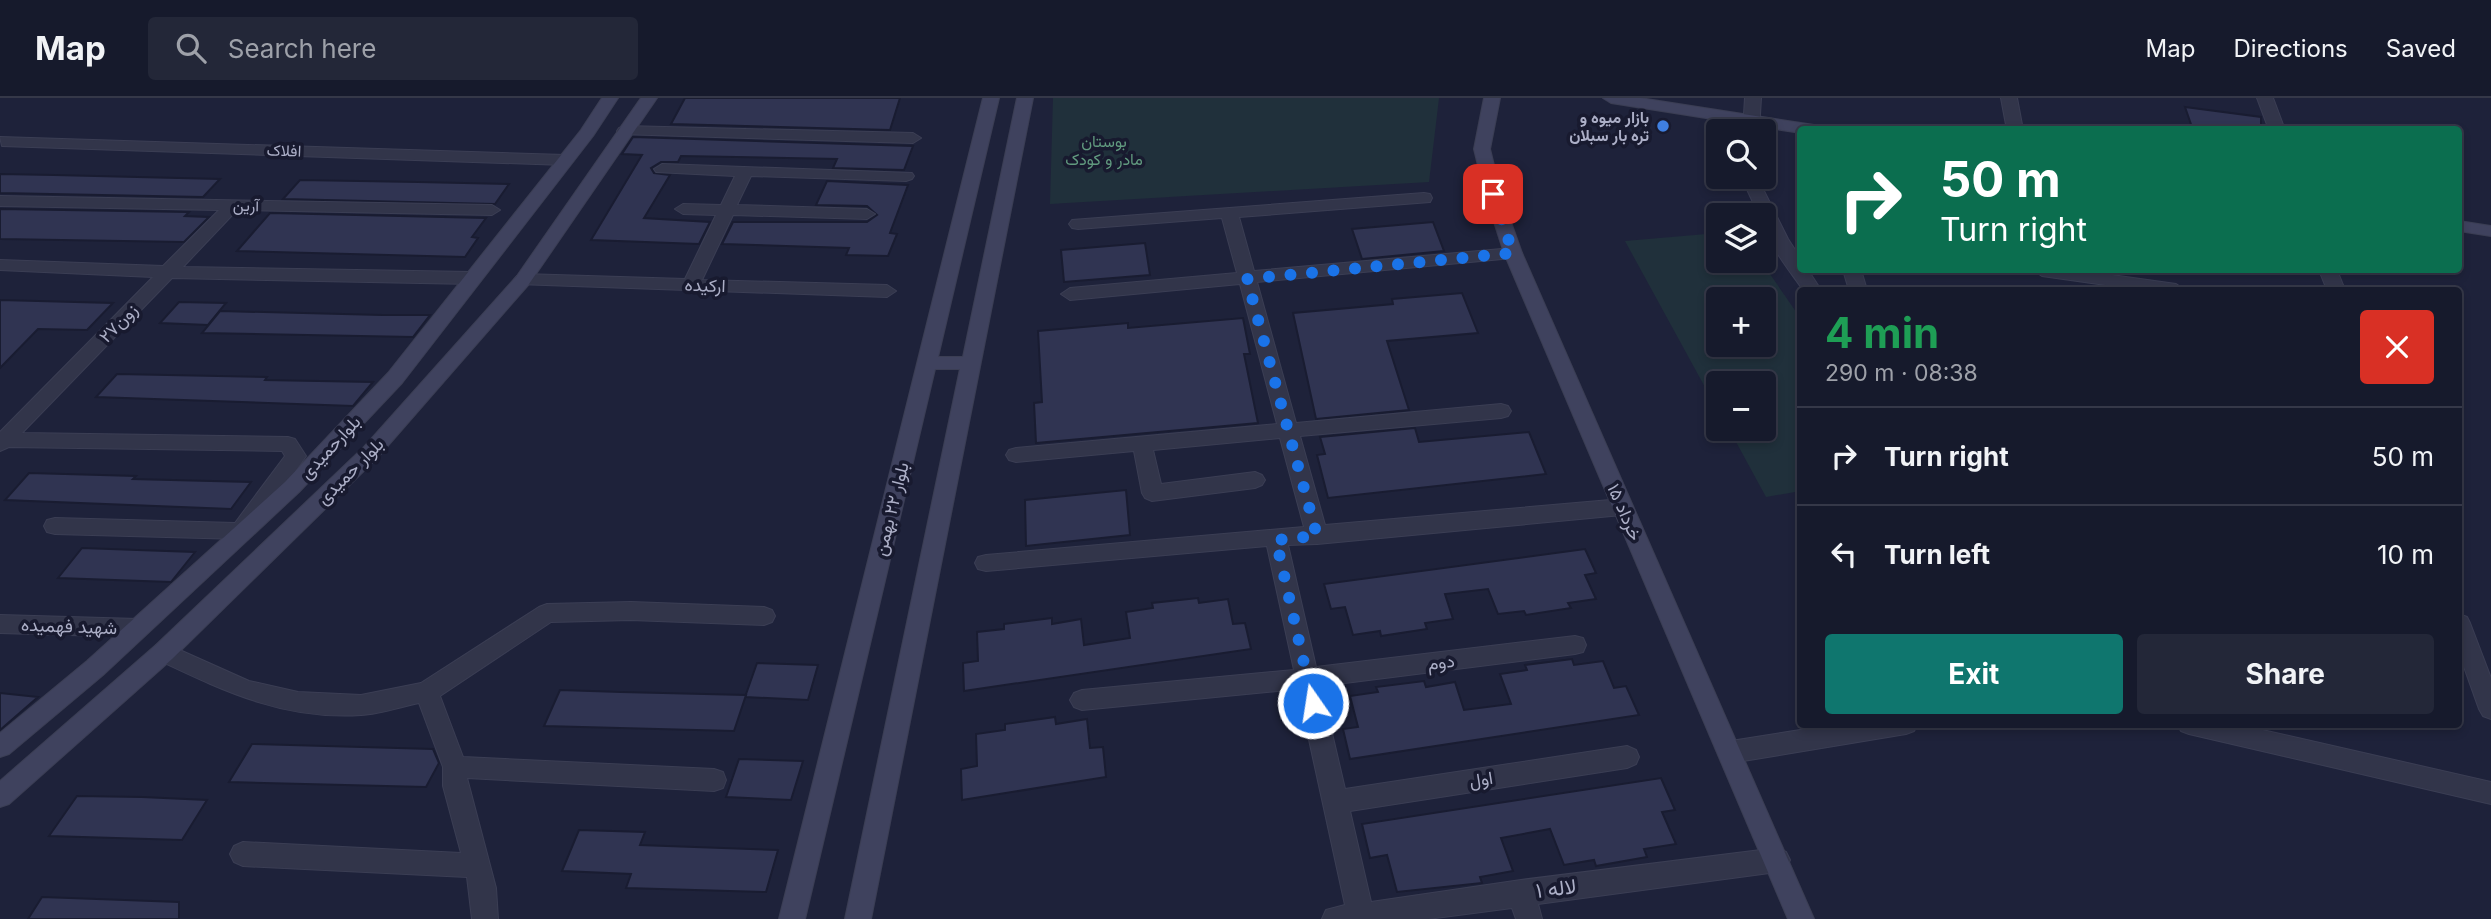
<!DOCTYPE html>
<meta charset="utf-8">
<style>
body{margin:0;font-family:Inter,Vazirmatn,sans-serif;background:#232738;color:#f1f3f6;height:100vh;display:flex;flex-direction:column;font-size:26px;white-space:nowrap}
*{box-sizing:border-box;margin:0}
p{font-size:23px;color:#9ea1a9}
.icon{flex:none;width:38px;height:38px;fill:none;stroke:currentColor;stroke-width:2;stroke-linecap:round;stroke-linejoin:round}
.map{position:relative;flex:1;overflow:hidden}
.drawer{position:absolute;left:1797px;top:189px;width:665px;height:441px;display:flex;flex-direction:column;background:#161a2c;border-radius:7px;box-shadow:0 4px 10px #0003,0 0 0 2px #353848}
.drawer>*{flex:none}
.top-card{position:absolute;left:1797px;top:28px;width:665px;height:147px;border-radius:7px;box-shadow:0 4px 10px #0003,0 0 0 2px #353848;background:#0b6e4f;color:#fff;overflow:hidden}
.fabs{position:absolute;left:1706px;top:21px;display:grid;gap:14px}
.fabs a{display:grid;place-items:center;width:70px;height:70px;border-radius:7px;background:#161a2c;box-shadow:0 4px 10px #0003,0 0 0 2px #353848;font-size:35px}
.pin{position:absolute;display:grid;place-items:center;width:60px;height:60px;color:#fff;margin:-30px;border-radius:14px;box-shadow:0 4px 10px #0006}
.me{position:absolute;width:77px;margin:-38px;rotate:347deg;stroke-linejoin:round;filter:drop-shadow(0 0 5px #0008)}
.turn{display:flex;align-items:center;gap:24px;height:147px;padding:0 28px;font-size:32px}
.turn .icon{width:91px;height:91px;stroke-width:2.5}
.turn b{display:block;font-size:49px;line-height:60px}
.round{display:grid;place-items:center;flex:none;width:74px;height:74px;border-radius:7px;background:#232738}
.overview{display:flex;align-items:center;justify-content:space-between;height:119px;padding:0 28px}
h1{font-size:42px;font-weight:700;line-height:52px;color:#1e9e55}
.primary-button{display:flex;gap:14px;margin-top:auto;padding:14px 28px}
.primary-button a{flex:1;height:80px;border-radius:7px;background:#0f766e;color:#fff;font-size:28px;font-weight:700;line-height:80px;text-align:center}
.primary-button a+a{background:#232738;color:#f1f3f6}
ul{padding:0;list-style:none}
li{display:flex;align-items:center;gap:21px;height:98px;padding:0 28px;border-top:2px solid #353848}
li div{flex:1}
li b{display:block;font-size:26px}
li em{font-style:normal}
header{display:flex;align-items:center;gap:42px;box-sizing:border-box;height:98px;padding:0 35px;background:#161a2c;border-bottom:2px solid #353848}
header strong{font-size:33px}
nav{display:flex;gap:38px;margin-inline-start:auto;font-size:24px}
.search{width:490px;height:63px;background:#232738;display:flex;align-items:center;gap:18px;box-sizing:border-box;padding:0 24px;border-radius:7px;color:#9ea1a9;font-size:26px}
.map>svg:first-child{display:block}
</style>
<header>
<strong>Map</strong>
<div class="search"><svg class="icon" aria-label="search" viewBox="0 0 24 24"><circle cx="10" cy="10" r="6"/><path d="M15 15l6 6"/></svg>Search here</div>
<nav><a>Map</a><a>Directions</a><a>Saved</a></nav>
</header>
<div class="map">
<svg width="2491" height="821" viewBox="0 0 2491 821">
<rect width="100%" height="100%" fill="#1e223a"/>
<g fill="#20303b" fill-rule="evenodd">
<polygon points="1053,0 1439,0 1429,84 1050,106"/>
<path d="M 1718,135 L 1718,163 L 1761,163 L 1801,221 L 1801,393 L 1766,399 L 1729,331 L 1764,331 L 1764,285 L 1718,285 L 1718,313 L 1625,143 ZM 1718,201 L 1764,201 L 1764,247 L 1718,247 Z"/>
</g>
<g fill="#303452" stroke="#191c31" stroke-width="2">
<polygon points="685,0 900,0 890,32 671,26"/>
<polygon points="2185,9 2261,19 2261,32 2193,32"/>
<polygon points="633,39 913,48 904,72 833,70 837,61 681,58 678,64 661,64 651,70 654,75 670,77 644,120 710,124 699,146 591,142 642,57 622,56"/>
<polygon points="0,76 54,77 220,81 203,99 0,95"/>
<polygon points="300,82 418,84 509,86 495,106 283,101"/>
<polygon points="827,83 908,87 890,135 897,136 888,158 846,157 849,150 722,146 733,124 867,124 877,117 867,108 816,107"/>
<polygon points="0,111 189,114 185,118 209,119 184,144 0,141"/>
<polygon points="270,115 486,120 472,139 478,140 465,159 237,153"/>
<polygon points="1433,124 1444,153 1362,161 1352,131"/>
<polygon points="1145,145 1150,177 1064,184 1061,152"/>
<polygon points="1462,195 1478,235 1387,243 1409,312 1316,321 1293,215 1393,206 1392,201"/>
<polygon points="0,202 113,205 87,232 38,231 0,270"/>
<polygon points="179,204 226,205 208,227 160,225"/>
<polygon points="220,213 382,217 430,217 413,239 202,235"/>
<polygon points="1243,220 1250,256 1244,256 1258,325 1036,345 1034,305 1042,304 1038,233 1128,225 1128,230"/>
<polygon points="117,276 267,279 265,282 373,284 353,308 96,299"/>
<polygon points="1415,330 1419,344 1529,334 1546,376 1328,400 1317,357 1325,356 1320,339"/>
<polygon points="29,375 136,378 133,381 251,384 231,411 5,402"/>
<polygon points="1126,392 1130,437 1026,448 1025,402"/>
<polygon points="82,450 137,452 195,454 171,484 58,480"/>
<polygon points="1585,451 1596,475 1585,477 1596,501 1568,505 1571,510 1526,517 1524,513 1498,516 1488,491 1445,496 1453,521 1425,525 1427,531 1381,538 1380,533 1353,537 1345,509 1331,511 1324,486"/>
<polygon points="1198,500 1199,505 1228,501 1233,526 1245,525 1251,551 964,593 963,565 978,563 977,534 1004,531 1004,526 1052,520 1052,526 1081,521 1084,547 1130,540 1126,514 1153,510 1152,505"/>
<polygon points="1572,561 1574,567 1603,563 1614,590 1626,588 1639,617 1350,661 1343,631 1358,629 1350,598 1378,594 1376,589 1424,583 1426,589 1455,584 1464,612 1511,606 1500,576 1527,572 1525,567"/>
<polygon points="757,565 818,567 808,602 745,599"/>
<polygon points="560,592 621,594 746,597 734,633 544,628"/>
<polygon points="0,595 38,599 0,632"/>
<polygon points="1055,619 1056,626 1087,621 1090,650 1103,649 1106,679 962,702 961,671 977,668 976,636 1005,632 1005,626"/>
<polygon points="252,646 433,651 439,665 426,689 229,684"/>
<polygon points="739,661 803,663 791,702 726,699"/>
<polygon points="1661,680 1675,712 1662,714 1676,746 1644,751 1647,759 1596,768 1594,762 1564,767 1550,731 1501,740 1513,773 1480,779 1482,785 1397,794 1387,757 1370,760 1362,726"/>
<polygon points="77,698 142,699 207,702 182,742 49,738"/>
<polygon points="579,732 645,734 640,747 778,752 766,794 626,790 631,776 562,773"/>
<polygon points="42,799 179,804 179,821 28,821"/>
</g>
<g fill="none" stroke-linecap="round" stroke-linejoin="round">
<defs>
<g id="street">
<polygon points="1745,0 1761,0 1759,33 1743,33"/>
<polygon points="2001,0 2017,0 2023,32 2007,32"/>
<polygon points="2257,0 2273,0 2285,32 2269,32"/>
<polygon points="625,28 913,35 921,40 913,45 619,36 617,33 619,30"/>
<polygon points="0,39 565,57 573,62 565,67 2,48"/>
<polygon points="662,66 912,75 914,78 912,81 906,83 751,78 737,107 867,111 875,116 867,121 733,117 702,182 887,187 896,193 887,199 517,186 514,182 517,178 523,176 685,181 716,117 683,116 675,111 683,106 721,107 735,78 656,74 654,71"/>
<path d="M 1744,79 L 1760,79 L 1760,85 L 1788,141 L 1801,161 L 1801,172 L 1808,172 L 1821,192 L 1803,192 C 1789,171 1764,144 1764,117 L 1759,117 L 1744,85 Z"/>
<polygon points="1424,95 1430,96 1432,100 1430,104 1239,119 1254,173 1513,150 1522,155 1513,160 1257,184 1296,325 1501,306 1508,308 1511,313 1508,318 1501,320 1300,338 1325,427 1622,401 1629,403 1632,409 1629,415 1622,417 1317,446 1288,447 1316,569 1575,538 1583,540 1586,547 1583,554 1575,556 1321,588 1345,691 1627,648 1636,652 1639,659 1636,666 1627,670 1350,713 1371,804 1521,782 1777,750 1786,754 1790,762 1786,770 1777,774 1538,806 1542,821 1516,821 1512,810 1428,821 1322,821 1326,812 1345,807 1298,591 1082,612 1074,609 1070,602 1074,595 1082,592 1294,572 1267,448 986,473 978,471 975,465 978,459 986,457 1304,429 1280,340 1153,352 1161,386 1255,374 1262,377 1265,382 1262,387 1255,390 1152,403 1145,400 1142,395 1134,353 1016,364 1009,362 1006,357 1009,352 1016,350 1277,326 1240,186 1070,202 1061,196 1070,190 1237,175 1222,120 1078,131 1072,130 1069,126 1072,122"/>
<polygon points="0,98 492,107 500,112 492,117 237,112 183,169 472,174 481,180 472,186 172,180 22,335 288,339 295,341 306,358 249,439 241,441 55,436 47,434 44,428 47,422 55,420 235,425 285,358 282,353 9,349 0,353 0,334 153,179 0,172 0,162 163,168 219,112 0,108"/>
<polygon points="1843,172 1861,172 1867,192 1849,192"/>
<polygon points="2033,172 2076,172 2176,186 2185,192 2141,192 2042,178"/>
<polygon points="2319,172 2337,172 2345,192 2327,192"/>
<path d="M 631,504 L 764,509 L 772,512 L 775,518 L 772,524 L 764,527 L 631,522 L 551,524 L 440,598 L 463,659 L 714,671 L 723,674 L 726,682 L 723,690 L 714,693 L 467,680 L 496,790 L 498,821 L 472,821 L 467,779 L 243,768 L 234,764 L 230,756 L 234,748 L 243,744 L 461,755 L 443,688 L 443,669 L 419,605 C 400,609 380,616 361,617 C 283,622 224,593 156,561 L 152,554 L 156,547 L 164,545 L 249,583 L 298,594 L 361,597 L 421,585 L 539,509 L 547,506 Z"/>
<polygon points="2459,516 2467,519 2470,525 2491,580 2491,621 2483,618 2479,611 2459,555"/>
<polygon points="0,517 138,521 146,524 149,530 146,536 138,539 0,535"/>
<polygon points="1838,626 1918,626 1914,633 1906,636 1731,665 1722,661 1719,654 1722,647 1731,643"/>
<polygon points="2177,626 2236,626 2491,684 2491,706 2189,636 2181,633"/>
</g>
<g id="secondary">
<polygon points="602,0 618,0 593,38 402,285 299,394 103,577 9,656 0,659 0,635 87,563 285,384 388,275 581,32"/>
<polygon points="641,0 657,0 529,186 378,359 172,561 9,706 0,709 0,683 156,547 364,349 517,178"/>
<polygon points="983,0 999,0 938,259 963,259 1017,0 1033,0 871,821 845,821 960,271 935,271 805,821 779,821"/>
<polygon points="1484,0 1500,0 1490,51 1501,96 1522,155 1814,821 1788,821 1504,155 1485,96 1474,51"/>
<polygon points="1603,0 1640,0 1814,27 1822,32 1801,32 1801,35 1611,5"/>
<polygon points="2459,123 2491,128 2491,138 2459,133"/>
</g>
</defs>
<use href="#street" stroke="#3b3e54" stroke-width="2"/>
<use href="#secondary" stroke="#3b3e54" stroke-width="2"/>
<use href="#street" fill="#32354a" fill-rule="evenodd"/>
<use href="#secondary" fill="#3f425e" fill-rule="evenodd"/>
</g>
<g fill="none" stroke-linecap="round" stroke-linejoin="round">
<polyline stroke="#1a73e8" stroke-width="12" stroke-dasharray="0 21.6" points="1313,605 1276,442 1317,438 1247,181 1513,155 1493,96"/>
</g>
<circle fill="#3f7fe0" stroke="#181a2f" stroke-width="2.5" cx="1663" cy="28" r="7"/>
<g text-anchor="middle" dominant-baseline="central" stroke-width="7" stroke-linejoin="round" paint-order="stroke">
<g font-size="16" font-weight="bold" fill="#acafc7" stroke="#181a2f" text-anchor="end">
<text x="1649" y="19">بازار میوه و<tspan x="1649" dy="18">تره بار سبلان</tspan></text>
</g>
<g font-size="16" fill="#619a7f" stroke="#181a2f">
<text x="1104" y="43">بوستان<tspan x="1104" dy="18">مادر و کودک</tspan></text>
</g>
<g font-size="16" fill="#acafc7" stroke="#181a2f">
<text transform="translate(284 52) rotate(2)">افلاک</text>
<text transform="translate(246 107) rotate(1)">آرین</text>
</g>
<g font-size="18" fill="#acafc7" stroke="#181a2f">
<text transform="translate(705 187) rotate(2)">ارکیده</text>
<text transform="translate(118 225) rotate(-46)">زون۲۷</text>
<text transform="translate(330 349) rotate(-47)">بلوارحمیدی</text>
<text transform="translate(350 373) rotate(-45)">بلوار حمیدی</text>
<text transform="translate(891 411) rotate(-76)">بلوار ۲۲ بهمن</text>
<text transform="translate(1625 414) rotate(66)">۱۵ خرداد</text>
<text transform="translate(69 528) rotate(2)">شهید فهمیده</text>
<text transform="translate(1441 564) rotate(-7)">دوم</text>
<text transform="translate(1481 681) rotate(-9)">اول</text>
</g>
<g font-size="21" fill="#acafc7" stroke="#181a2f">
<text transform="translate(1556 790) rotate(-7)">لاله ۱</text>
</g>
</g>
</svg>
<div class="fabs">
<a><svg class="icon" aria-label="search" viewBox="0 0 24 24"><circle cx="10" cy="10" r="6"/><path d="M15 15l6 6"/></svg></a>
<a><svg class="icon" aria-label="layers" viewBox="0 0 24 24"><path d="M12 4l9 5-9 5-9-5zM3 14l9 5 9-5"/></svg></a>
<a>+</a>
<a>−</a>
</div>
<div class="pin" style="left:1493px;top:96px;background:#d93025"><svg class="icon" aria-label="arrive" viewBox="0 0 24 24"><path d="M6 21V4h12l-3 4 3 4H6"/></svg></div>
<svg class="me" style="left:1313px;top:605px" viewBox="-20 -20 40 40"><circle r="17" fill="#1a73e8" stroke="#fff" stroke-width="3"/><path d="M0-11L8 9 0 5-8 9z" fill="#fff"/></svg>
<div class="top-card">
<div class="turn"><svg class="icon" aria-label="right" viewBox="0 0 24 24"><path d="M7 20v-9h11M14 6l5 5-5 5"/></svg><div><b>50 m</b>Turn right</div></div>
</div>
<section class="drawer">
<div class="overview"><div><h1>4 min</h1><p>290 m · 08:38</p></div><a class="round" style="background:#d93025;color:#fff"><svg class="icon" aria-label="close" viewBox="0 0 24 24"><path d="M6 6l12 12M18 6L6 18"/></svg></a></div>
<ul>
<li><svg class="icon" aria-label="right" viewBox="0 0 24 24"><path d="M7 20v-9h11M14 6l5 5-5 5"/></svg><div><b>Turn right</b></div><em>50 m</em></li>
<li><svg class="icon" aria-label="left" viewBox="0 0 24 24"><path d="M17 20v-9H6M10 6l-5 5 5 5"/></svg><div><b>Turn left</b></div><em>10 m</em></li>
</ul>
<div class="primary-button"><a>Exit</a><a>Share</a></div>
</section>
</div>
